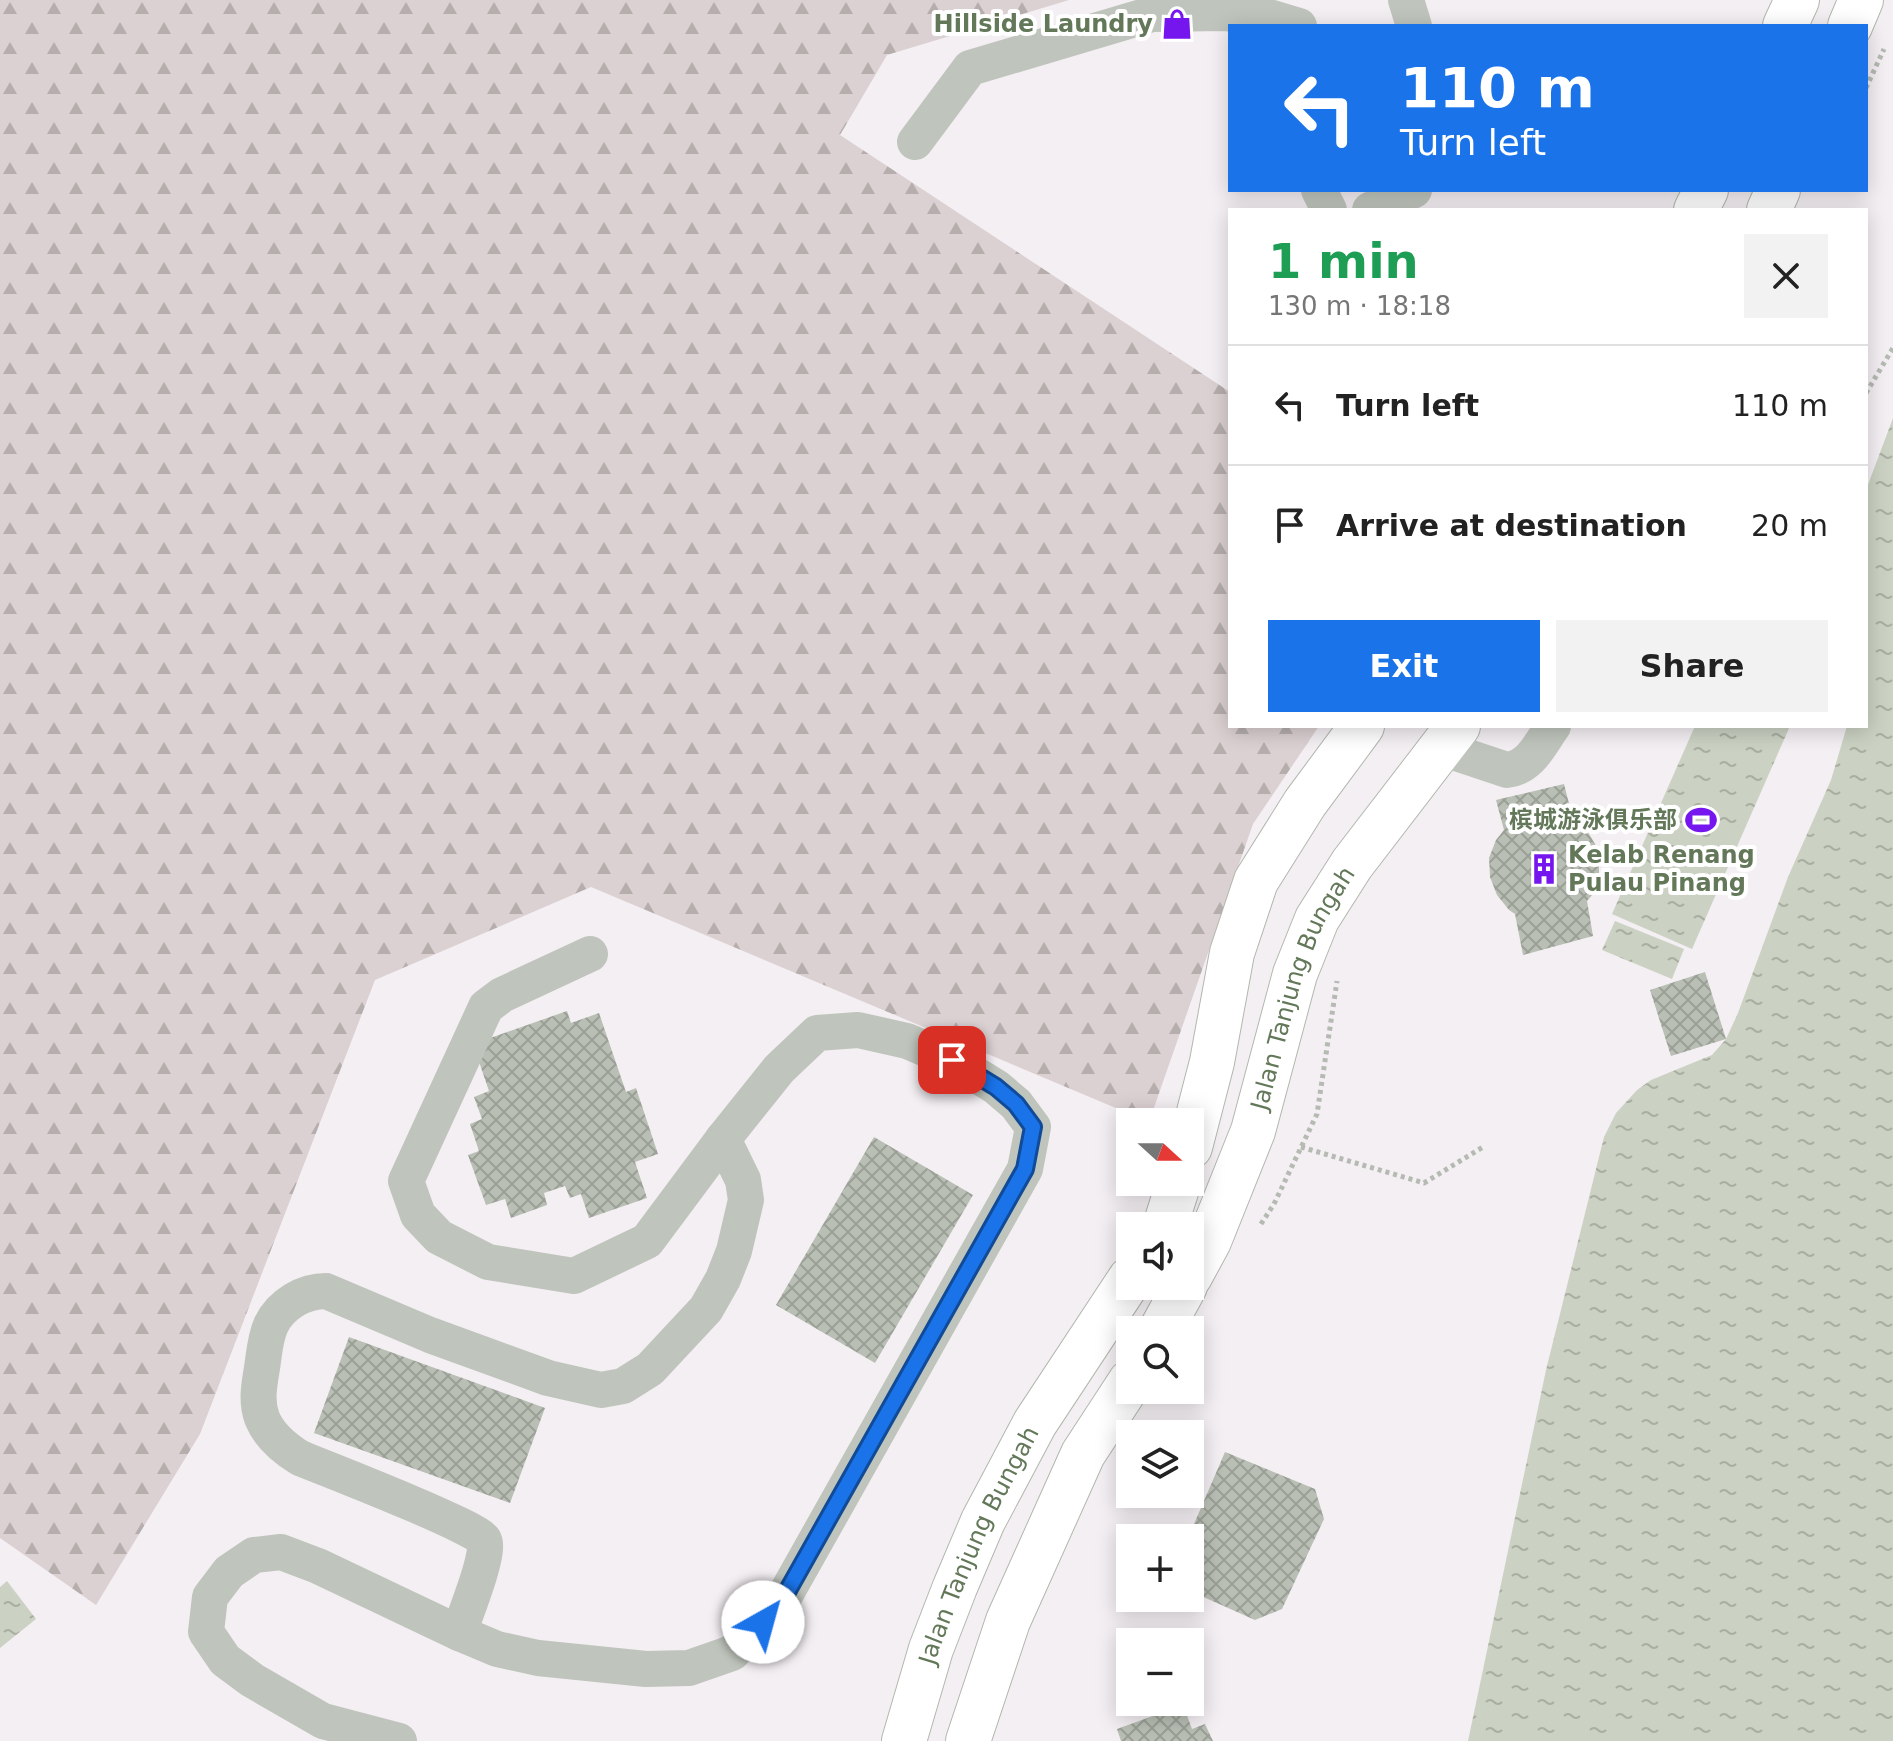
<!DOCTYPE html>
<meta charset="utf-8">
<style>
body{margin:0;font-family:"DejaVu Sans","Noto Sans SC",sans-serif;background:#f2f2f2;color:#222;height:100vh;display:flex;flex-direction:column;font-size:30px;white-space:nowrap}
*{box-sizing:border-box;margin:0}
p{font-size:26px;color:#767676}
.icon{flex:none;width:44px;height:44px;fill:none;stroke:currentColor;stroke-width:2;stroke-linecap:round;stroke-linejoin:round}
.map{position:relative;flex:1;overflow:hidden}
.drawer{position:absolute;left:1228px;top:208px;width:640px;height:520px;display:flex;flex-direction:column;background:#fff;border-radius:0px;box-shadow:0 4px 20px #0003}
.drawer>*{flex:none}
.hud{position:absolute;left:1228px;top:24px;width:640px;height:168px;border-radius:0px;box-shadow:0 4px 20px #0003;background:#1a73e8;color:#fff;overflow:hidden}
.needle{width:52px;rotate:111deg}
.controls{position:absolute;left:1116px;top:1108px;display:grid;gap:16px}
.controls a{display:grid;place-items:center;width:88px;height:88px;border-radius:0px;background:#fff;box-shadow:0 4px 20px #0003;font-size:40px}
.pin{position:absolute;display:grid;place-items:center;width:68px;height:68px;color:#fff;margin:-34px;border-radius:16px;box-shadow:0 4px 12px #0006}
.me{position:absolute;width:88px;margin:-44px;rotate:38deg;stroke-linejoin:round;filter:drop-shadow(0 0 6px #0008)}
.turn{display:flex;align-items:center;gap:28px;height:168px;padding:0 40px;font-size:36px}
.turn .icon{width:104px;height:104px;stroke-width:2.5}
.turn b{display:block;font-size:56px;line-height:68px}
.round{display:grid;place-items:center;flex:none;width:84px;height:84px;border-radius:0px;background:#f2f2f2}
.summary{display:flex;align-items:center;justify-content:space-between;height:136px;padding:0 40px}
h1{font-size:48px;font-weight:600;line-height:60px;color:#1e9e55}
.button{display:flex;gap:16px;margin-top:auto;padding:16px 40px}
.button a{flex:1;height:92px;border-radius:0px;background:#1a73e8;color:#fff;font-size:32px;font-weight:600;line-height:92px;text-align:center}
.button a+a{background:#f2f2f2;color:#222}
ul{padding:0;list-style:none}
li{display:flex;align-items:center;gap:24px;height:120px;padding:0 40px;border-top:2px solid #e0e0e0}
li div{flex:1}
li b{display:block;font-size:30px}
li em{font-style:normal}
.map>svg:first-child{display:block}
</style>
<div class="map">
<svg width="1893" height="1741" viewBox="0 0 1893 1741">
<defs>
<pattern id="forest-firs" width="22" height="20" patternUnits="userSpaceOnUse" patternTransform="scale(2)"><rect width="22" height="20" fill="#dbd0d2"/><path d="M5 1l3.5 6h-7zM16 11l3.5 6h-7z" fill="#b5aead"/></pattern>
<pattern id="water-ripples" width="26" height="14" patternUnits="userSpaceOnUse" patternTransform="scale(2)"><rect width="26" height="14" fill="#cbd2c3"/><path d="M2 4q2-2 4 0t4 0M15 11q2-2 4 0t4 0" fill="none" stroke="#a8afa1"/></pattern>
<pattern id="building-cross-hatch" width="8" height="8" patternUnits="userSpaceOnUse" patternTransform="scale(2)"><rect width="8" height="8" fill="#b9bfb5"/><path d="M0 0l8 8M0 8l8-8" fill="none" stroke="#9aa096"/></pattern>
</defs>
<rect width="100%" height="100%" fill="#f4eff3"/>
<polygon fill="url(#forest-firs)" points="0,0 1069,0 887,55 840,135 1230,392 1230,726 1319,726 1253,824 1149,1122 591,887 375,980 200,1434 96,1605 0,1538"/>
<g fill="url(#water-ripples)">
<polygon points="1893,418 1893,1741 1468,1741 1546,1370 1604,1137 1616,1113 1637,1090 1651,1080 1712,1055 1726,1039 1738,1013 1788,877 1831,780 1847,726 1866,726 1866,490"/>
<polygon points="1695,726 1790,726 1692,949 1612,914"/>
<polygon points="1615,921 1684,949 1672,979 1602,950"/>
<polygon points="7,1581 36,1619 0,1648 0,1587"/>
</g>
<g fill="url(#building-cross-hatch)">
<polygon points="1564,784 1573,819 1586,829 1595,844 1599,861 1599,878 1593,894 1587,901 1593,936 1523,955 1515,914 1509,910 1497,895 1490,877 1489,858 1496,840 1504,830 1496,800"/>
<polygon points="1705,972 1726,1039 1671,1056 1650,990"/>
<polygon points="567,1011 571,1023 599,1013 626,1092 636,1088 658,1154 635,1162 647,1198 589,1218 581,1194 570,1198 565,1186 544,1193 547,1205 511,1218 505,1199 486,1205 468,1155 479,1151 470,1124 482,1119 474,1097 489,1091 473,1044"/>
<polygon points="874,1137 973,1195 875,1363 776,1305"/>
<polygon points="349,1337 545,1408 510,1503 314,1433"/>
<polygon points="1225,1452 1315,1489 1324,1519 1282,1609 1255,1620 1190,1591 1190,1538 1188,1538"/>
<polygon points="1183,1705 1192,1729 1205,1724 1213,1741 1121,1741 1117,1729"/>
</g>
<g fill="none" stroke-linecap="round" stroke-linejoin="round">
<defs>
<g id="major">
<polyline points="1785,26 1797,0"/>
<polyline points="1850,26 1861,0"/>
<polyline points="1696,210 1706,190"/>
<polyline points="1769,210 1778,190"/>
<polyline points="1190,1147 1212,1062 1232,953 1256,881 1305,803 1362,726"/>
<polyline points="1165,1226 1179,1182"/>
<path id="s1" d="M 1190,1276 L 1209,1241 L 1253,1131 L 1295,974 L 1317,919 L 1352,864 L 1458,726"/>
<polyline points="1161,1330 1185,1286"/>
<path id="s2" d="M 904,1741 L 931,1649 L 955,1587 L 983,1521 L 1035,1423 L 1130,1279"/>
<polyline points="968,1741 1008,1621 1083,1454 1130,1382"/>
</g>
</defs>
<use href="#major" stroke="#b1b8ad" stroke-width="46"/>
<g stroke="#b5bab2" stroke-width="5" stroke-dasharray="4 4" stroke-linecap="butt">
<polyline points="1866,88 1884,49"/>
<polyline points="1866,393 1893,348"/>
<polyline points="1301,1147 1424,1183 1483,1147"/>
<polyline points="1261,1224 1274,1204 1317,1114 1337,981"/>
</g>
<g stroke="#bfc5bc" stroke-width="36">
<polyline points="1406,0 1414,26"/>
<polyline points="915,142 970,68 1152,14 1224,13 1269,17 1299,26"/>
<polyline points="1319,190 1329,210"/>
<polyline points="1370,210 1414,190"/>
<path d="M 1441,748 L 1507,770 C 1531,767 1540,744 1553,726"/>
<path d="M 459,1633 C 464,1617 491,1552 484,1540 C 477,1527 325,1468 300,1458 C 284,1448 269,1436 262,1418 C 256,1401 259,1386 262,1368 C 264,1355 265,1338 271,1325 C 281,1304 304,1291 326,1291 L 430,1335 L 548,1378 L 601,1390 L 623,1386 L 650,1369 L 706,1309 L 723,1279 L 734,1251 L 746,1200 L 743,1180 L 723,1139"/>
<polyline points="399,1741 323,1721 252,1680 225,1660 206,1632 210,1597 229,1572 254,1555 281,1552 318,1566 459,1633 497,1649 538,1658 646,1669 689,1668 732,1653 779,1606 1025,1169 1033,1127 1016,1104 996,1087 952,1060 907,1041 858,1030 817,1033 779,1069 723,1139 647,1241 574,1276 488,1262 439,1237 418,1215 406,1181 486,1007 502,995 590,954"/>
</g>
<use href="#major" stroke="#fff" stroke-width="44"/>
</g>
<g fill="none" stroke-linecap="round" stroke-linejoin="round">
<defs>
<polyline id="route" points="763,1622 779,1606 1025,1169 1033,1127 1016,1104 996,1087 952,1060"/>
</defs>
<use href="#route" stroke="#114b97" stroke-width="20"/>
<use href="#route" stroke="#1a73e8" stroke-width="14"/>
</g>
<defs>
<symbol id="shop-bare" viewBox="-9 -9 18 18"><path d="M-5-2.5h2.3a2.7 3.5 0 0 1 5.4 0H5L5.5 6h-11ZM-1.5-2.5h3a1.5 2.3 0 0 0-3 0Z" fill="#7616ee" stroke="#fff" stroke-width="2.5" paint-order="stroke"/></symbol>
<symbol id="stadium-bare" viewBox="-9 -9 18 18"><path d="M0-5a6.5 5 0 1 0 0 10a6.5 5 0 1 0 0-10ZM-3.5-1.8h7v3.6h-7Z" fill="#7616ee" stroke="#fff" stroke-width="2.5" paint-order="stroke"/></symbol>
<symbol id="building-bare" viewBox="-9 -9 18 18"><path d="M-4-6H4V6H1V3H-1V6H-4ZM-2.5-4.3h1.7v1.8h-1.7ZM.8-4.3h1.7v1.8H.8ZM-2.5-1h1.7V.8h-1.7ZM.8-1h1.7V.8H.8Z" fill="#7616ee" stroke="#fff" stroke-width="2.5" paint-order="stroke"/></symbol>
</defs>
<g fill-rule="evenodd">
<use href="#shop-bare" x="1155" y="2" width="44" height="44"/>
<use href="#stadium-bare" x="1679" y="798" width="44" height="44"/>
<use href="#building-bare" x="1522" y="847" width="44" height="44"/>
</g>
<g text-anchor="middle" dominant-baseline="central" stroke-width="8" stroke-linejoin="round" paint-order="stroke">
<g font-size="24" font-weight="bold" fill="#637859" stroke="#fff" text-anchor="end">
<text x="1153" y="24">Hillside Laundry</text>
<text x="1677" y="820">槟城游泳俱乐部</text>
<text x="1568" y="855" text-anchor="start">Kelab Renang<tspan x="1568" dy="28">Pulau Pinang</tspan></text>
</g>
<g font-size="24" fill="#637859" stroke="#fff">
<text stroke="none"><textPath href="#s1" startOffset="310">Jalan Tanjung Bungah</textPath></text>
<text stroke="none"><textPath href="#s2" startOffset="210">Jalan Tanjung Bungah</textPath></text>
</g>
</g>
</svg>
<div class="controls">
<a><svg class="needle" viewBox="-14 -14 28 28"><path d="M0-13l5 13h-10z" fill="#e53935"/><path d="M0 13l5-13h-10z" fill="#767676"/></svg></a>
<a><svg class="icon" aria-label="sound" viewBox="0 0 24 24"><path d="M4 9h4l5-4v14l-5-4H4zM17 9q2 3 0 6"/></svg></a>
<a><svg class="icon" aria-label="search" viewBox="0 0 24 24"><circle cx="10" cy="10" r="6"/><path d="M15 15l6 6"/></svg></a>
<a><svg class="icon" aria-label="layers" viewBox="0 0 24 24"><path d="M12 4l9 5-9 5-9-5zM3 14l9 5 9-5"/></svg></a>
<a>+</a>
<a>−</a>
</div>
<div class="pin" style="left:952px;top:1060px;background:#d93025"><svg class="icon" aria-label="arrive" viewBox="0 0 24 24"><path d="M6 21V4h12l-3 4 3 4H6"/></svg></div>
<svg class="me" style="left:763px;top:1622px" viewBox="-20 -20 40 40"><circle r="19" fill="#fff"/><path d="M0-13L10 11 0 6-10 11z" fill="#1a73e8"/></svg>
<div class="hud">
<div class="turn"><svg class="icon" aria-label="left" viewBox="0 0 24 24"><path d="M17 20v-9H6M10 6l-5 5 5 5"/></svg><div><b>110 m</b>Turn left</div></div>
</div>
<section class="drawer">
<div class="summary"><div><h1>1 min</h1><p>130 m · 18:18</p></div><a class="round"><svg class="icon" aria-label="close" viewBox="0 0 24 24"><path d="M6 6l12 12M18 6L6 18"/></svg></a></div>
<ul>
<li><svg class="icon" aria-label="left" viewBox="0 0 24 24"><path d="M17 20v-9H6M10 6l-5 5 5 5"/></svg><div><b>Turn left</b></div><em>110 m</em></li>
<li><svg class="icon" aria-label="arrive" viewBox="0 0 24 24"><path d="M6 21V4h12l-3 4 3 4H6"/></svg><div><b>Arrive at destination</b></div><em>20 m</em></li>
</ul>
<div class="button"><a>Exit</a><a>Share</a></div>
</section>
</div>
